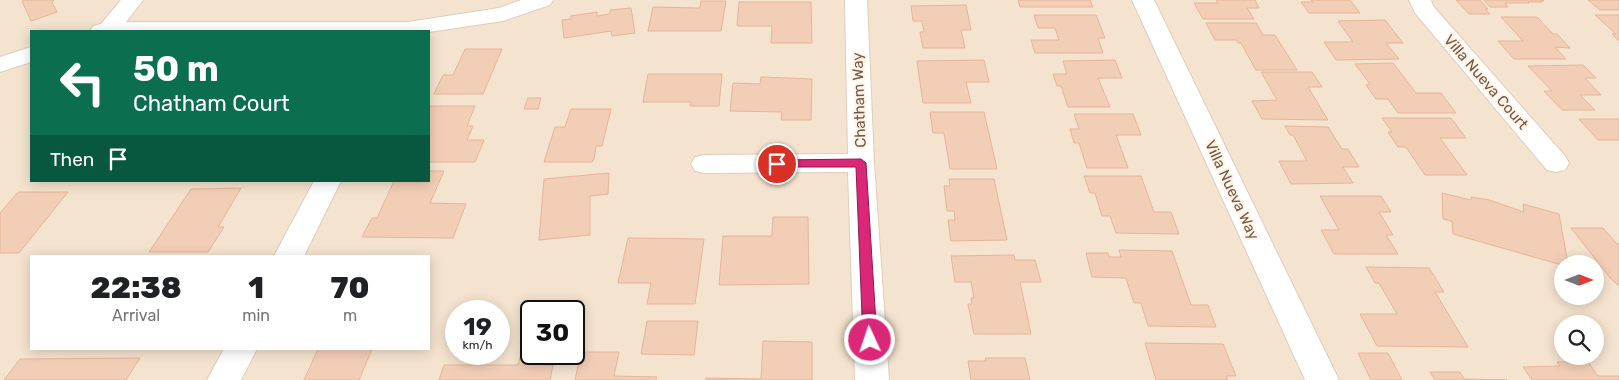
<!DOCTYPE html>
<style>
body{margin:0;font-family:Rubik,sans-serif;background:#f2f2f2;color:#202124;height:100vh;display:flex;flex-direction:column;font-size:19px;white-space:nowrap}
*{box-sizing:border-box;margin:0}
p{font-size:16px;color:#757577}
.icon{flex:none;width:28px;height:28px;fill:none;stroke:currentColor;stroke-width:2;stroke-linecap:round;stroke-linejoin:round}
.map{position:relative;flex:1;overflow:hidden}
.sheet{position:absolute;left:30px;top:255px;width:400px;height:95px;display:flex;flex-direction:column;background:#fff;border-radius:0px;box-shadow:0 2px 12px #0003}
.sheet>*{flex:none}
.top-card{position:absolute;left:30px;top:30px;width:400px;height:152px;border-radius:0px;box-shadow:0 2px 12px #0003;background:#0b6e4f;color:#fff;overflow:hidden}
.needle{width:32px;rotate:90deg}
.fabs{position:absolute;left:1554px;top:255px;display:grid;gap:10px}
.fabs a{display:grid;place-items:center;width:50px;height:50px;border-radius:50%;background:#fff;box-shadow:0 2px 12px #0003;font-size:25px}
.speed{position:absolute;left:445px;top:300px;display:flex;gap:10px;font-size:25px;font-weight:700;text-align:center}
.speed>*{display:grid;place-content:center;width:65px;height:65px;border-radius:50%;background:#fff;box-shadow:0 2px 12px #0003;line-height:1}
.speed small{font-size:12px;font-weight:400}
.speed .limit{border:2px solid #111;border-radius:8px;background:#fff;color:#111}
.pin{position:absolute;display:grid;place-items:center;width:42px;height:42px;color:#fff;margin:-21px;border:2px solid #fff;border-radius:50%;box-shadow:0 1px 5px #0007}
.me{position:absolute;width:55px;margin:-28px;rotate:357deg;stroke-linejoin:round;filter:drop-shadow(0 0 4px #0008)}
.turn{display:flex;align-items:center;gap:18px;height:105px;padding:0 20px;font-size:22px}
.turn .icon{width:65px;height:65px;stroke-width:2.5}
.turn b{display:block;font-size:35px;line-height:42px}
.then{display:flex;align-items:center;height:48px;padding:0 20px;background:#0003;gap:10px;font-size:19px}
.eta{display:flex;justify-content:space-evenly;align-items:center;height:85px;text-align:center}
.eta b{font-size:30px;font-weight:800;line-height:35px}
.map>svg:first-child{display:block}
</style>
<div class="map">
<svg width="1619" height="380" viewBox="0 0 1619 380">
<rect width="100%" height="100%" fill="#fdf1e0"/>
<path fill="#f4e3ce" fill-rule="evenodd" d="M 0,0 L 1619,0 L 1619,380 L 0,380 ZM 31,31 L 429,31 L 429,181 L 31,181 ZM 31,256 L 429,256 L 429,349 L 31,349 ZM 1562,264 L 1595,264 L 1595,296 L 1562,296 ZM 456,311 L 499,311 L 499,354 L 456,354 ZM 531,311 L 574,311 L 574,354 L 531,354 ZM 1562,324 L 1595,324 L 1595,356 L 1562,356 Z"/>
<g fill="#f3ceb7" stroke="#e6b597">
<polygon points="26,0 54,0 52,2 57,12 31,21 22,1"/>
<polygon points="1018,0 1090,0 1093,7 1020,7"/>
<polygon points="1216,0 1255,0 1259,8 1247,8 1254,19 1203,19 1194,3 1218,3"/>
<polygon points="1311,0 1350,0 1360,13 1309,13 1301,2 1313,2"/>
<polygon points="1456,0 1480,0 1488,9 1485,9 1490,14 1469,14"/>
<polygon points="1484,0 1543,0 1544,1 1540,1 1542,2 1528,2 1529,3 1505,3 1508,7 1490,7"/>
<polygon points="1588,0 1619,0 1619,10 1600,10"/>
<polygon points="701,1 726,1 721,31 648,31 653,7 700,8"/>
<polygon points="739,2 811,2 812,43 771,43 772,26 737,26"/>
<polygon points="966,5 971,30 961,30 965,48 923,48 920,32 924,32 922,21 913,21 911,6"/>
<polygon points="631,8 635,33 612,36 611,31 564,38 562,20 571,19 571,16 597,12 597,16 610,14 610,10"/>
<polygon points="1034,15 1096,15 1105,38 1098,38 1103,53 1035,53 1031,40 1059,40 1055,28 1038,28"/>
<polygon points="1595,15 1619,15 1619,41 1612,34 1616,34"/>
<polygon points="1501,17 1537,17 1553,34 1557,34 1570,48 1555,47 1566,59 1514,59 1498,41 1523,41"/>
<polygon points="1385,20 1403,43 1386,43 1399,59 1336,60 1324,42 1353,42 1338,21"/>
<polygon points="1206,23 1256,23 1263,35 1275,35 1297,70 1256,70 1241,43 1238,43 1236,40 1215,40"/>
<polygon points="465,49 502,49 483,94 434,94 443,75 453,75"/>
<polygon points="984,60 989,82 966,82 971,103 923,103 917,61"/>
<polygon points="1115,60 1122,78 1098,78 1110,107 1068,107 1061,86 1057,86 1053,74 1067,74 1063,61"/>
<polygon points="1393,63 1416,93 1441,93 1456,113 1398,113 1388,99 1376,99 1366,85 1370,84 1355,64"/>
<polygon points="1583,65 1596,78 1585,78 1601,95 1580,95 1595,110 1562,110 1544,91 1552,91 1528,66"/>
<polygon points="1261,72 1312,72 1322,87 1308,87 1328,120 1262,119 1252,101 1277,100"/>
<polygon points="648,74 722,74 719,106 690,106 691,102 643,102"/>
<polygon points="761,77 812,79 811,120 781,120 782,112 730,111 733,83 760,84"/>
<polygon points="528,98 541,98 538,109 524,109"/>
<polygon points="429,106 475,106 467,126 473,126 467,140 484,140 475,162 429,162"/>
<polygon points="571,109 611,109 602,146 596,146 594,159 592,162 544,162 555,127 565,127"/>
<polygon points="930,112 984,112 997,169 950,169 944,133 933,133"/>
<polygon points="1074,114 1133,114 1141,135 1116,135 1128,168 1087,168 1079,143 1074,143 1070,129 1079,129"/>
<polygon points="1382,118 1451,118 1466,138 1440,138 1467,175 1425,175 1406,147 1398,147 1388,132 1392,132"/>
<polygon points="1579,119 1619,119 1619,140 1598,140"/>
<polygon points="1285,126 1328,127 1342,149 1348,149 1359,167 1343,167 1353,183 1291,184 1279,161 1307,161 1293,135 1290,135"/>
<polygon points="429,171 444,171 430,203 466,204 453,238 362,237 372,218 377,218 394,181 429,181"/>
<polygon points="609,173 608,194 590,196 590,235 539,240 544,179"/>
<polygon points="1084,176 1141,176 1154,212 1171,212 1179,234 1116,233 1110,216 1102,216 1095,193 1090,193"/>
<polygon points="949,179 994,179 1007,240 951,241 948,220 955,220 954,211 947,211 944,186 950,186"/>
<polygon points="241,188 218,227 224,227 208,252 149,252 191,189"/>
<polygon points="18,192 68,192 19,253 0,253 0,213"/>
<polygon points="1442,193 1471,200 1471,197 1489,200 1524,212 1523,204 1559,214 1568,264 1562,265 1453,234 1452,221 1443,219"/>
<polygon points="1320,196 1381,196 1391,212 1379,212 1393,235 1386,235 1398,254 1334,254 1321,230 1339,230"/>
<polygon points="773,217 808,217 809,284 719,285 723,236 772,236"/>
<polygon points="1571,228 1603,228 1617,244 1619,244 1619,286 1611,279"/>
<polygon points="628,238 704,239 695,304 647,304 651,283 618,283"/>
<polygon points="1119,250 1172,251 1191,305 1208,305 1216,327 1148,326 1141,303 1134,303 1126,278 1092,277 1086,253 1108,253 1109,257 1121,257"/>
<polygon points="1014,255 1015,260 1035,260 1041,282 1020,282 1031,334 974,334 968,304 972,304 971,298 974,298 971,282 955,282 951,256"/>
<polygon points="1366,267 1429,268 1444,292 1435,292 1468,347 1377,346 1360,314 1397,314 1379,283 1375,283"/>
<polygon points="647,321 698,321 694,355 641,354"/>
<polygon points="763,341 812,342 812,380 706,380 706,378 761,379"/>
<polygon points="1145,343 1223,344 1236,376 1226,376 1228,380 1156,380"/>
<polygon points="318,349 372,349 359,380 304,380"/>
<polygon points="581,352 619,352 614,376 657,377 656,380 575,380"/>
<polygon points="1358,353 1388,353 1402,380 1371,380"/>
<polygon points="521,354 545,354 543,365 553,365 550,380 439,380 444,365 518,365"/>
<polygon points="140,358 126,380 4,380 20,359"/>
<polygon points="985,358 1025,358 1030,380 971,380 968,361 986,361"/>
<polygon points="1557,362 1588,362 1598,376 1619,376 1619,380 1532,380 1523,367 1560,366"/>
<polygon points="1430,372 1460,372 1464,379 1507,380 1435,380"/>
</g>
<g fill="none" stroke-linecap="round" stroke-linejoin="round">
<defs>
<g id="minor">
<polygon points="121,0 143,0 126,22 408,22 499,8 521,0 553,0 550,5 503,21 429,32 90,31 93,26 101,24"/>
<polygon points="845,0 867,0 874,163 889,380 855,380 848,172 704,173 695,171 691,164 695,157 704,155 848,154"/>
<polygon points="1132,0 1154,0 1339,380 1305,380"/>
<polygon points="1409,0 1431,0 1433,6 1565,156 1569,163 1565,170 1556,172 1547,170 1415,13"/>
<polygon points="31,47 31,62 0,72 0,57"/>
<polygon points="314,181 341,181 304,256 274,256"/>
<polygon points="224,349 257,349 241,380 207,380"/>
</g>
</defs>
<use href="#minor" stroke="#e1cdbc" stroke-width="2"/>
<use href="#minor" fill="#fff" fill-rule="evenodd"/>
</g>
<polygon fill="#db2777" stroke="#8e194d" points="861,159 866,163 877,340 875,344 870,346 865,344 863,340 856,167 777,167 772,164 777,160"/>
<g text-anchor="middle" dominant-baseline="central" stroke-width="4.5" stroke-linejoin="round" paint-order="stroke">
<g font-size="15" fill="#745747" stroke="#fff5e7">
<text transform="translate(1486 82) rotate(49)">Villa Nueva Court</text>
<text transform="translate(859 100) rotate(-92)">Chatham Way</text>
<text transform="translate(1232 190) rotate(65)">Villa Nueva Way</text>
</g>
</g>
</svg>
<div class="fabs">
<a><svg class="needle" viewBox="-14 -14 28 28"><path d="M0-13l5 13h-10z" fill="#e53935"/><path d="M0 13l5-13h-10z" fill="#757577"/></svg></a>
<a><svg class="icon" aria-label="search" viewBox="0 0 24 24"><circle cx="10" cy="10" r="6"/><path d="M15 15l6 6"/></svg></a>
</div>
<div class="speed"><div>19<small>km/h</small></div><div class="limit">30</div></div>
<div class="pin" style="left:777px;top:164px;background:#d93025"><svg class="icon" aria-label="arrive" viewBox="0 0 24 24"><path d="M6 21V4h12l-3 4 3 4H6"/></svg></div>
<svg class="me" style="left:870px;top:340px" viewBox="-20 -20 40 40"><circle r="17" fill="#db2777" stroke="#fff" stroke-width="3"/><path d="M0-11L8 9 0 5-8 9z" fill="#fff"/></svg>
<div class="top-card">
<div class="turn"><svg class="icon" aria-label="left" viewBox="0 0 24 24"><path d="M17 20v-9H6M10 6l-5 5 5 5"/></svg><div><b>50 m</b>Chatham Court</div></div>
<div class="then">Then<svg class="icon" aria-label="arrive" viewBox="0 0 24 24"><path d="M6 21V4h12l-3 4 3 4H6"/></svg></div>
</div>
<section class="sheet">
<div class="eta">
<div><b>22:38</b><p>Arrival</p></div>
<div><b>1</b><p>min</p></div>
<div><b>70</b><p>m</p></div>
</div>
</section>
</div>
